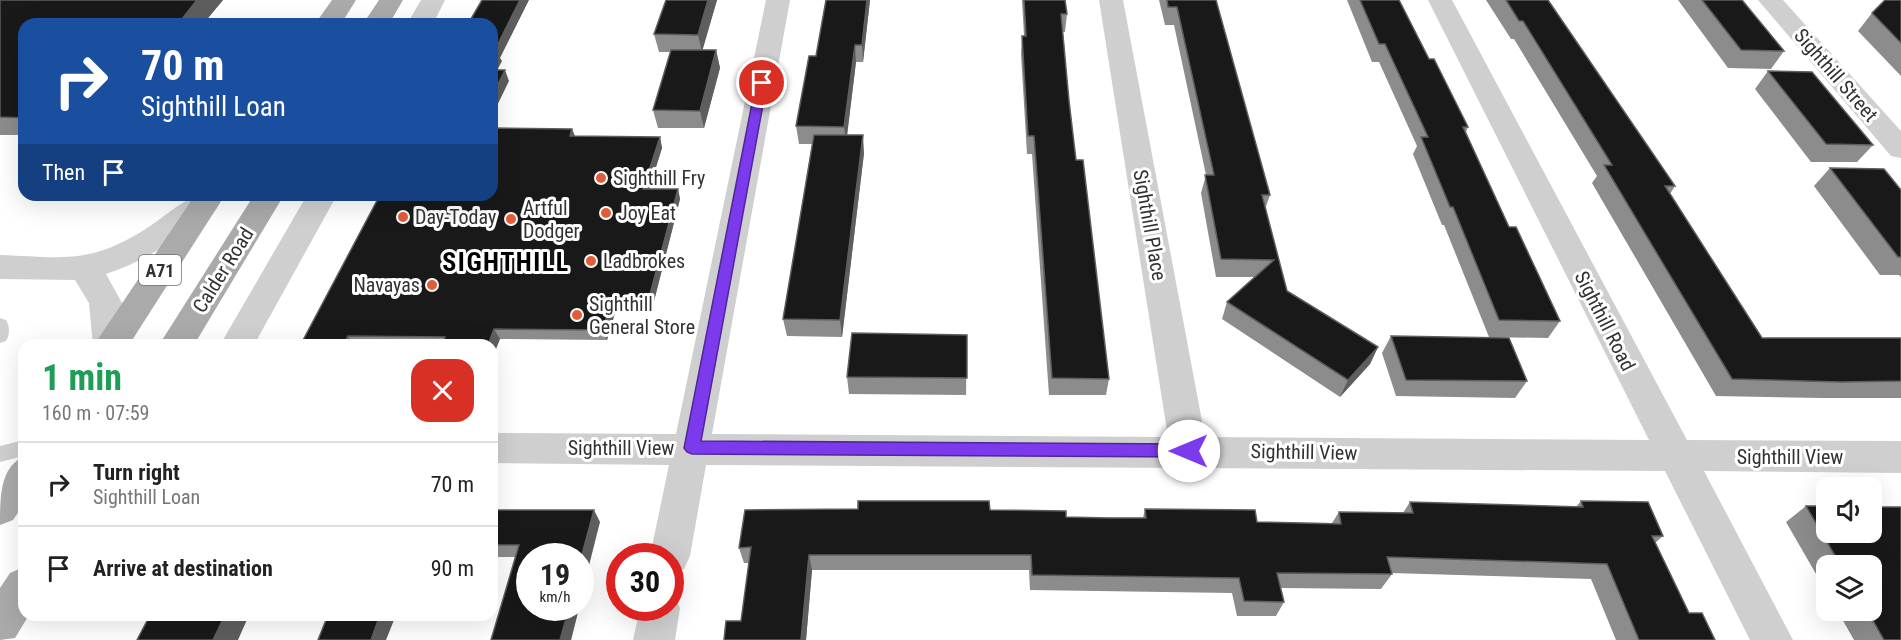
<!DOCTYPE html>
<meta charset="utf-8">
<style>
body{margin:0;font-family:"Roboto Condensed",sans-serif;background:#f6f6f6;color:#222;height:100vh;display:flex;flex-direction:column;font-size:22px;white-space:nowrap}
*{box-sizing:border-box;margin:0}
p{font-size:20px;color:#767676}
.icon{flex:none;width:33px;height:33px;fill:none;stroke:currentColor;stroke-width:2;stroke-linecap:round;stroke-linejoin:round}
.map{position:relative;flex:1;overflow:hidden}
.details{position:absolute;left:18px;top:339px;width:480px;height:282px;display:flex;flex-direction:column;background:#fff;border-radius:18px;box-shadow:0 6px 24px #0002}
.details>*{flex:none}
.guide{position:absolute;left:18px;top:18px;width:480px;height:183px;border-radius:18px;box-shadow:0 6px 24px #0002;background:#1a4fa0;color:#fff;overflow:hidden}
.tools{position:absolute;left:1816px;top:477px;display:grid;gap:12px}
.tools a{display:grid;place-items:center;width:66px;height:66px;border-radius:12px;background:#fff;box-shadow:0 6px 24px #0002;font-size:30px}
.speed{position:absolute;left:516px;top:543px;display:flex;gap:12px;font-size:30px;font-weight:700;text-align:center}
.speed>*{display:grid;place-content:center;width:78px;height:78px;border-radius:50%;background:#fff;box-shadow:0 6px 24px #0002;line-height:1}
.speed small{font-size:15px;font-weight:400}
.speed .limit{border:9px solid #d22;background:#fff;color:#111}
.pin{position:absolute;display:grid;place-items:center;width:51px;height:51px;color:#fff;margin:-26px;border:3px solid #fff;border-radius:50%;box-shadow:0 2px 6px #0007}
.me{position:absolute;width:66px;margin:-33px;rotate:270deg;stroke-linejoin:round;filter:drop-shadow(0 0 4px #0008)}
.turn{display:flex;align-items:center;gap:21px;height:126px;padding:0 24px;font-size:27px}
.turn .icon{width:78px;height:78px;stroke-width:2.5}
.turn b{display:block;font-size:42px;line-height:51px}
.then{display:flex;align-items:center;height:57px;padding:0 24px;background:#0003;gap:12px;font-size:22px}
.round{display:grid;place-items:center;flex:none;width:63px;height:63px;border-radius:18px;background:#f6f6f6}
.head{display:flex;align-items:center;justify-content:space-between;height:102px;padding:0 24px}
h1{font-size:36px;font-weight:700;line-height:45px;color:#1e9e55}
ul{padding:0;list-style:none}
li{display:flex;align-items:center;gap:18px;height:84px;padding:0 24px;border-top:2px solid #e0e0e0}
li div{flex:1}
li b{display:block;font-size:22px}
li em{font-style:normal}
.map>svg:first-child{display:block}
</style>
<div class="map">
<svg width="1901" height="640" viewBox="0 0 1901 640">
<rect width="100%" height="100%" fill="#fff"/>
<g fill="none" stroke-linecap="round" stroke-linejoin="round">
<g fill="#cfcfcf" fill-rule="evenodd">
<path d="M 0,318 L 6,320 C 10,327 10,334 6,341 L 0,343 Z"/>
<polygon points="24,440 24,456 0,462 0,446"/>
</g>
<g fill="#cfcfcf" fill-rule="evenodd">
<polygon points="421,0 445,0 433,24 407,24"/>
<polygon points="766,0 790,0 712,434 1168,437 1099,0 1123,0 1205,437 1649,440 1428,0 1452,0 1687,440 1901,441 1901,473 1704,471 1793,640 1750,640 1665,471 706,465 690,556 684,569 670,574 670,556 650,556 669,465 492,463 492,433 676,434"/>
<polygon points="1758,0 1783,0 1901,131 1901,158 1891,156"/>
<path d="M 199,195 L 215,197 L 219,204 L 215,211 C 181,236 147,261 106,274 L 122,303 L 127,345 L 93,345 L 89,303 L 75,280 L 0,279 L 0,255 C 62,257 88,265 144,230 C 161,220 180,201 199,195 Z"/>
<polygon points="307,195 337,195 254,345 220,345"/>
<polygon points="670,593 674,594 680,608 675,640 633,640 640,608 670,608"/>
</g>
<g fill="#aaa" fill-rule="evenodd">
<polygon points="332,0 356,0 341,24 315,24"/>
<polygon points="379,0 403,0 389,24 363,24"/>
<polygon points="195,195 225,195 129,345 94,345"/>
<polygon points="254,195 284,195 194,345 159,345"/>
<path d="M 24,456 L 24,504 L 13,520 L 0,525 C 0,496 0,468 24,456 Z"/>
<polygon points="24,567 24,615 29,615 15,638 0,640 0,588 10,573"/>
</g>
</g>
<g fill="#8c8c8c">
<polygon points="0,0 223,0 203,24 24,24 24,135 0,135"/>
<polygon points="666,0 717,0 702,50 716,50 720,68 704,128 658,128 653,110 671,52 659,52 654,34"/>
<polygon points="826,0 870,0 863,62 856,62 847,135 864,153 842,337 787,336 783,319 812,144 799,144 796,126 816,56"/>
<polygon points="1022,0 1065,0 1067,14 1065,32 1063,32 1069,101 1076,160 1109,379 1106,395 1049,395 1032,154 1027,154 1021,54 1022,36 1024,36"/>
<polygon points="1159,0 1216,0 1270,195 1265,209 1287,291 1378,347 1370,364 1340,397 1222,319 1227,302 1254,277 1216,277 1201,193 1206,175 1174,25 1165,25"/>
<polygon points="1347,0 1399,0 1429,59 1468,127 1466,132 1509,227 1560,321 1548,338 1489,337 1444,225 1442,225 1413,154 1417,146 1379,62 1372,62"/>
<polygon points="1486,0 1548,0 1675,186 1670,194 1762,338 1901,338 1901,398 1822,398 1716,396 1592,183 1597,176 1514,39 1511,39"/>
<polygon points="1678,0 1742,0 1784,51 1771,69 1728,68"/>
<polygon points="1901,1 1901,76 1858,31 1872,13"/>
<polygon points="1768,71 1873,145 1857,162 1811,162 1755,89"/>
<polygon points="572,129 575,136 660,137 662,148 649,189 678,189 680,199 651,313 615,313 607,340 500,339 493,356 492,356 492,345 301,345 301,344"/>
<polygon points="1830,168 1901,190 1901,277 1899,275 1880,275 1814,186"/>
<polygon points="967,335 966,395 849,394 847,377"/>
<polygon points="1391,336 1527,381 1515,398 1396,396 1382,353"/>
<polygon points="1581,501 1663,536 1655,543 1689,613 1715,640 1616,640 1591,579 1391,573 1392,574 1381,589 1281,588 1284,602 1276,616 1237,616 1232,593 1030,590 1029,570 812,570 806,640 724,640 741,621 749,563 744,563 739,548 990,510 1066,517 1143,518 1145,509 1257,522 1332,523 1339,512 1403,513 1410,502 1576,507"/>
<polygon points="1806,506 1827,506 1827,532 1872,532 1872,507 1901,507 1901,640 1854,640 1837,610 1872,610 1872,566 1827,566 1827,593 1786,522"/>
<polygon points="492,510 600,522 530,608 579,608 571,640 491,640 516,557 492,557"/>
</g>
<g fill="#5e5e5e">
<polygon points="197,0 223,0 203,24 178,24"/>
<polygon points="520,0 529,0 500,58 502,61 492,80 492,61 495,50"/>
<polygon points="708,0 717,0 702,52 698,35"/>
<polygon points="867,0 870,0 863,62 862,45"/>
<polygon points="855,45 856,62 846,144 844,127"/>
<polygon points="716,50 720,68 704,128 700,111"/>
<polygon points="505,70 509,81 492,116 492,96"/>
<polygon points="572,129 576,139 570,136"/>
<polygon points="863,135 864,153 842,337 840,320"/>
<polygon points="660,137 662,148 646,199 643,189"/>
<polygon points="678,189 680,199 651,313 648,302"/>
<polygon points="611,302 615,313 607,340 603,330"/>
<polygon points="494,329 500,339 493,356 492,353 492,345 488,345"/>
<polygon points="348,336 354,345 343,345"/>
<polygon points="1378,347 1370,364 1340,397 1348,380"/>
<polygon points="594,510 600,522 580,601 580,562"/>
<polygon points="809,555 812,570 806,640 801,640"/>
<polygon points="569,608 579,608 571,640 560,640"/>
<polygon points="225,615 249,615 238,640 213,640"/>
<polygon points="380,615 396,615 386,640 371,640"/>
</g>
<g fill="#191919" stroke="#5e5e5e" stroke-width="1.5">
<polygon points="0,0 197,0 178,24 24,24 24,118 0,117"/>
<polygon points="482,0 520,0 495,50 498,50 492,61 492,24 468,24"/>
<polygon points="666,0 708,0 698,35 654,34"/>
<polygon points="826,0 867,0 862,45 855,45 844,127 796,126 809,56 816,56"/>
<polygon points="1024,0 1065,0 1067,14 1061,14 1069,101 1076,160 1083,160 1109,379 1052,378 1034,136 1028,136 1022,36 1026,36"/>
<polygon points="1167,0 1216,0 1270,195 1262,195 1287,291 1378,347 1348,380 1227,302 1274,260 1221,259 1205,175 1214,175 1177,7 1168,7"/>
<polygon points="1360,0 1399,0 1429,59 1434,59 1468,127 1463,127 1509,227 1516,227 1560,321 1499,320 1453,207 1450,207 1421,137 1428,137 1385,44 1379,44"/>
<polygon points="1506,0 1548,0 1675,186 1665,186 1762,338 1901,338 1901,381 1840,382 1732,379 1604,165 1612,165 1523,21 1519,21"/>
<polygon points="1702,0 1742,0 1784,51 1741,50"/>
<polygon points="1885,0 1900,0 1901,1 1901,43 1872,13"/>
<polygon points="671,50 716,50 700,111 653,110"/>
<polygon points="492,70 505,70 492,96"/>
<polygon points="1768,71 1812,72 1873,145 1826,144"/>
<polygon points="492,128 572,129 570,136 660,137 643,189 678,189 648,302 611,302 603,330 494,329 488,345 442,345 445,337 348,336 343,345 301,344 380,195 492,195"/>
<polygon points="814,135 863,135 840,320 783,319"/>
<polygon points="1830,168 1884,169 1901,190 1901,257 1898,257"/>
<polygon points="852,333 967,335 967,378 847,377"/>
<polygon points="1391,336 1509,338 1527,381 1406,380"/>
<polygon points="858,501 989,501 990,510 1066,511 1066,517 1107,518 1146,518 1145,509 1255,510 1257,522 1341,524 1339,512 1413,513 1410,502 1583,507 1581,501 1648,502 1663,536 1652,536 1689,613 1702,613 1715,640 1639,640 1607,564 1387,557 1392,574 1277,573 1284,602 1244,601 1239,578 1032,575 1031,555 809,555 801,640 724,640 726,621 741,621 751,547 739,548 745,510 858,509"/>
<polygon points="1806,506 1827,506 1827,532 1872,532 1872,507 1901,507 1901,640 1884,640 1867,610 1872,610 1872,566 1841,566"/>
<polygon points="492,510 594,510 580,562 580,556 530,556 530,608 569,608 560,640 491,640 519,545 492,545"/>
<polygon points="157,615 225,615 213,640 137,640 148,619 155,619"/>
<polygon points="328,615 380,615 371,640 318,640"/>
</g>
<polygon fill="#7c3aed" stroke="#51269a" stroke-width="1.5" points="762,80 767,83 701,441 1189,444 1194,446 1196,451 1194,455 1189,457 692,454 687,452 684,448 756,83"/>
<g fill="#e15c3b" stroke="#fff" stroke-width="2">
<circle cx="601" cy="178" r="6"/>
<circle cx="606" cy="213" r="6"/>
<circle cx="403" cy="217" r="6"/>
<circle cx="511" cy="219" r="6"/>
<circle cx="591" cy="261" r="6"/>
<circle cx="432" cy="285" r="6"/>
<circle cx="577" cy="315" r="6"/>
</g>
<g text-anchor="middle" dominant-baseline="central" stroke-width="6" stroke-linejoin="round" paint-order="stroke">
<rect fill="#fff" stroke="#707070" stroke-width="1.5" x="139" y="255" width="42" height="30" rx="4.5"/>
<g font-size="18" font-weight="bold" fill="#323232">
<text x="160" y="270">A71</text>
</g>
<g font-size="20" fill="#323232" stroke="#fff">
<text transform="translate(1836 75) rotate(49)">Sighthill Street</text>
<text transform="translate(1150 225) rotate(80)">Sighthill Place</text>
<text transform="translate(223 270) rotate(-58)">Calder Road</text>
<text transform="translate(1605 321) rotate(63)">Sighthill Road</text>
<text x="621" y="448">Sighthill View</text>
<text transform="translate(1304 452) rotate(1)">Sighthill View</text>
<text x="1790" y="457">Sighthill View</text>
</g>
<g font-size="20" fill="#323232" stroke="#fff" text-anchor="start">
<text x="613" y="178">Sighthill Fry</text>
<text x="523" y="208">Artful<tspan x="523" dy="23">Dodger</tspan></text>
<text x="618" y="213">Joy Eat</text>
<text x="415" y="217">Day-Today</text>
<text x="603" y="261">Ladbrokes</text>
<text x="420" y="285" text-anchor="end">Navayas</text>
<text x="589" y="304">Sighthill<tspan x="589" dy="23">General Store</tspan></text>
</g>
<g font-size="26" font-weight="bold" letter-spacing="1.5" fill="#000" stroke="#fff">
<text x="506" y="262">SIGHTHILL</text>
</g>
</g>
</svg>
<div class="tools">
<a><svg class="icon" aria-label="sound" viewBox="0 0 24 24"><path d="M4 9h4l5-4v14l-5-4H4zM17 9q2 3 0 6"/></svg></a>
<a><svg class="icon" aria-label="layers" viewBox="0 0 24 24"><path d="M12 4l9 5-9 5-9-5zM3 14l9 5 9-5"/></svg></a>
</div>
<div class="speed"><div>19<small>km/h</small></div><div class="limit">30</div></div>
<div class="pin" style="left:762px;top:83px;background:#d93025"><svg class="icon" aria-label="arrive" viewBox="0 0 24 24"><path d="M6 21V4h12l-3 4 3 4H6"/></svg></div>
<svg class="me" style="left:1189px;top:451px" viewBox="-20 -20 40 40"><circle r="19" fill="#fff"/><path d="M0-13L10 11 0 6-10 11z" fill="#7c3aed"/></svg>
<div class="guide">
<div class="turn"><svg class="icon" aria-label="right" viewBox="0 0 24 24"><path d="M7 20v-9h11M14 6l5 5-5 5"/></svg><div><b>70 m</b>Sighthill Loan</div></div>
<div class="then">Then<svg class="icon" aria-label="arrive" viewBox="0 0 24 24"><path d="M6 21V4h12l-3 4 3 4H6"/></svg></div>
</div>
<section class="details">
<div class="head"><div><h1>1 min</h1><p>160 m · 07:59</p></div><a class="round" style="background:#d93025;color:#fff"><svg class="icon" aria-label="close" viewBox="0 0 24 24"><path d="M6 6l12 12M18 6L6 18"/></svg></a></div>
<ul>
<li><svg class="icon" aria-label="right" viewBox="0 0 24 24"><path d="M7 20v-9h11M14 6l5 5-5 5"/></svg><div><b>Turn right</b><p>Sighthill Loan</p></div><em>70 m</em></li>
<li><svg class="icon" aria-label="arrive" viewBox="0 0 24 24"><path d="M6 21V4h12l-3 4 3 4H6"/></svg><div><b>Arrive at destination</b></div><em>90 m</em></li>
</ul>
</section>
</div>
